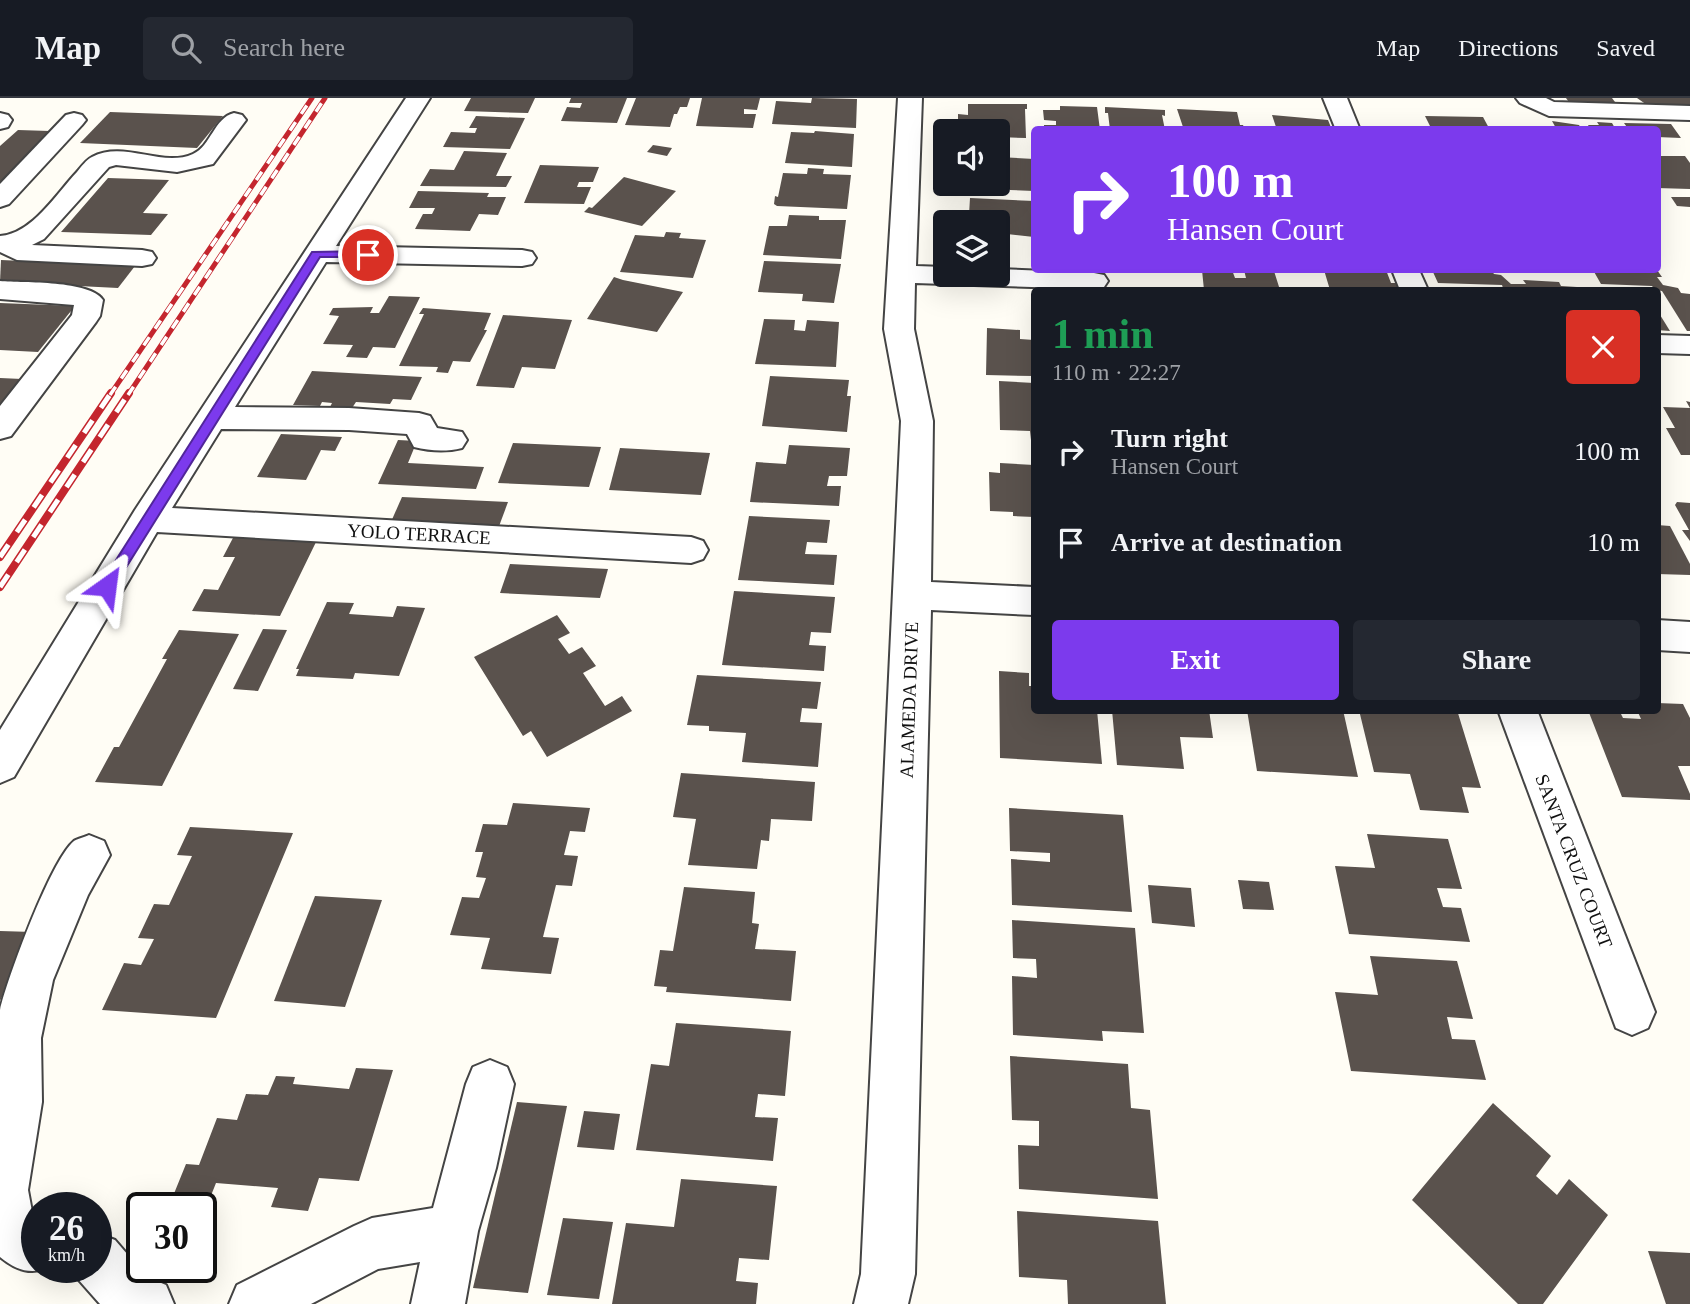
<!DOCTYPE html>
<meta charset="utf-8">
<style>
body{margin:0;font-family:"Times New Roman",serif;background:#242831;color:#f1f3f6;height:100vh;display:flex;flex-direction:column;font-size:26px;white-space:nowrap}
*{box-sizing:border-box;margin:0}
p{font-size:23px;color:#9ea1a6}
.icon{flex:none;width:38px;height:38px;fill:none;stroke:currentColor;stroke-width:2;stroke-linecap:round;stroke-linejoin:round}
.map{position:relative;flex:1;overflow:hidden}
.side{position:absolute;left:1031px;top:189px;width:630px;height:427px;display:flex;flex-direction:column;background:#171b24;border-radius:7px;box-shadow:0 7px 28px #0002}
.side>*{flex:none}
.banner{position:absolute;left:1031px;top:28px;width:630px;height:147px;border-radius:7px;box-shadow:0 7px 28px #0002;background:#7c3aed;color:#fff;overflow:hidden}
.buttons{position:absolute;left:933px;top:21px;display:grid;gap:14px}
.buttons a{display:grid;place-items:center;width:77px;height:77px;border-radius:7px;background:#171b24;box-shadow:0 7px 28px #0002;font-size:35px}
.speed{position:absolute;left:21px;top:1094px;display:flex;gap:14px;font-size:35px;font-weight:700;text-align:center}
.speed>*{display:grid;place-content:center;width:91px;height:91px;border-radius:50%;background:#171b24;box-shadow:0 7px 28px #0002;line-height:1}
.speed small{font-size:18px;font-weight:400}
.speed .limit{border:4px solid #111;border-radius:10px;background:#fff;color:#111}
.pin{position:absolute;display:grid;place-items:center;width:60px;height:60px;color:#fff;margin:-30px;border:4px solid #fff;border-radius:50%;box-shadow:0 2px 7px #0007}
.me{position:absolute;width:77px;margin:-38px;rotate:31deg;stroke-linejoin:round;filter:drop-shadow(0 0 5px #0008)}
.turn{display:flex;align-items:center;gap:24px;height:147px;padding:0 21px;font-size:32px}
.turn .icon{width:91px;height:91px;stroke-width:2.5}
.turn b{display:block;font-size:49px;line-height:60px}
.round{display:grid;place-items:center;flex:none;width:74px;height:74px;border-radius:7px;background:#242831}
.overview{display:flex;align-items:center;justify-content:space-between;height:119px;padding:0 21px}
h1{font-size:42px;font-weight:800;line-height:52px;color:#1e9e55}
.primary-button{display:flex;gap:14px;margin-top:auto;padding:14px 21px}
.primary-button a{flex:1;height:80px;border-radius:7px;background:#7c3aed;color:#fff;font-size:28px;font-weight:800;line-height:80px;text-align:center}
.primary-button a+a{background:#242831;color:#f1f3f6}
ul{padding:0;list-style:none}
li{display:flex;align-items:center;gap:21px;height:91px;padding:0 21px}
li div{flex:1}
li b{display:block;font-size:26px}
li em{font-style:normal}
header{display:flex;align-items:center;gap:42px;box-sizing:border-box;height:98px;padding:0 35px;background:#171b24;border-bottom:2px solid #363941}
header strong{font-size:33px}
nav{display:flex;gap:38px;margin-inline-start:auto;font-size:24px}
.search{width:490px;height:63px;background:#242831;display:flex;align-items:center;gap:18px;box-sizing:border-box;padding:0 24px;border-radius:7px;color:#9ea1a6;font-size:26px}
.map>svg:first-child{display:block}
</style>
<header>
<strong>Map</strong>
<div class="search"><svg class="icon" aria-label="search" viewBox="0 0 24 24"><circle cx="10" cy="10" r="6"/><path d="M15 15l6 6"/></svg>Search here</div>
<nav><a>Map</a><a>Directions</a><a>Saved</a></nav>
</header>
<div class="map">
<svg width="1690" height="1206" viewBox="0 0 1690 1206">
<rect width="100%" height="100%" fill="#fffdf5"/>
<g fill="#5a524d">
<polygon points="471,0 535,0 528,15 464,13"/>
<polygon points="571,0 627,0 617,25 561,23 567,9 580,10 582,5 569,5"/>
<polygon points="636,0 690,0 687,9 680,9 677,16 674,16 670,29 625,27"/>
<polygon points="702,0 760,0 757,12 744,11 744,16 756,16 753,30 696,28"/>
<polygon points="812,0 857,1 856,30 772,26 776,3 811,5"/>
<polygon points="1566,0 1612,0 1618,8 1571,7"/>
<polygon points="1637,0 1690,0 1690,8 1672,7 1674,11 1647,7"/>
<polygon points="968,6 1027,6 1027,11 1025,11 1026,40 998,39 998,33 968,33 968,28 958,27 958,16 968,17"/>
<polygon points="1060,8 1097,9 1100,32 1044,32 1044,27 1056,27 1056,23 1044,22 1043,12 1060,12"/>
<polygon points="1105,9 1165,12 1165,18 1162,17 1165,32 1110,32 1108,15 1105,15"/>
<polygon points="1177,11 1237,14 1240,27 1243,27 1245,32 1184,32"/>
<polygon points="110,14 223,18 197,50 80,45"/>
<polygon points="1272,17 1328,22 1332,32 1277,32"/>
<polygon points="476,18 525,20 510,51 443,49 451,34 475,35 477,30 469,30"/>
<polygon points="1425,18 1483,19 1490,32 1432,32"/>
<polygon points="1552,23 1579,27 1582,32 1557,32"/>
<polygon points="1597,24 1612,25 1616,32 1591,32 1588,27 1599,27"/>
<polygon points="1624,25 1671,26 1681,40 1657,39 1657,32 1629,32"/>
<polygon points="18,32 50,33 0,86 0,48"/>
<polygon points="815,33 854,36 852,69 785,65 791,34 814,35"/>
<polygon points="653,47 672,50 667,58 647,54"/>
<polygon points="464,53 507,55 496,78 512,78 506,89 420,88 430,71 454,72"/>
<polygon points="1657,58 1685,58 1690,65 1690,91 1657,90"/>
<polygon points="998,59 1034,61 1034,93 1010,92 1010,84 1000,84 1001,92 972,91 972,86 998,86"/>
<polygon points="540,67 599,69 593,84 579,84 577,89 591,89 584,106 524,105"/>
<polygon points="808,70 824,71 823,76 851,77 847,111 777,108 774,106 775,98 778,99 783,75 807,76"/>
<polygon points="624,79 676,93 642,128 584,114 589,109 592,110"/>
<polygon points="108,80 169,82 143,115 168,116 151,137 61,134"/>
<polygon points="418,93 489,95 487,99 506,99 498,117 479,116 470,133 415,131 423,116 432,116 435,110 409,110"/>
<polygon points="1671,99 1690,99 1690,109 1677,108"/>
<polygon points="970,100 1034,103 1034,139 998,135 998,124 973,124 973,118 969,117"/>
<polygon points="789,117 819,118 819,122 846,122 841,161 763,157 769,128 787,128"/>
<polygon points="666,134 681,135 679,140 706,142 693,180 620,174 635,137 664,139"/>
<polygon points="1,162 135,168 118,190 0,184"/>
<polygon points="764,163 841,166 834,205 802,203 803,196 758,194"/>
<polygon points="1202,172 1232,172 1235,180 1246,180 1244,172 1274,173 1280,192 1204,192"/>
<polygon points="1324,172 1386,172 1391,185 1399,185 1402,192 1330,192"/>
<polygon points="1445,172 1491,172 1494,176 1501,177 1511,186 1526,186 1523,182 1559,184 1561,188 1577,189 1579,192 1513,192 1503,190 1502,187 1438,185 1433,174 1447,174"/>
<polygon points="1593,172 1657,172 1662,179 1657,179 1663,187 1678,190 1681,195 1690,196 1690,233 1687,233 1662,193 1655,192 1652,188 1601,186"/>
<polygon points="614,179 623,182 683,194 657,234 587,221"/>
<polygon points="389,198 420,199 395,250 373,249 367,260 346,259 353,247 323,246 339,218 329,217 333,210 373,209 370,215 379,215"/>
<polygon points="0,205 75,208 38,254 0,252"/>
<polygon points="423,210 491,215 484,232 487,232 470,264 453,263 448,275 436,274 438,269 399,268 424,216 419,216"/>
<polygon points="1657,212 1670,233 1657,232"/>
<polygon points="503,217 572,222 555,271 522,269 514,290 476,288"/>
<polygon points="764,221 795,222 794,232 805,233 807,222 839,224 836,269 755,266"/>
<polygon points="987,230 1020,232 1020,241 1034,242 1034,278 986,277"/>
<polygon points="312,273 422,279 411,302 393,301 390,306 356,304 352,310 330,309 332,305 322,304 320,308 293,307"/>
<polygon points="770,278 849,282 847,298 851,298 847,334 762,328"/>
<polygon points="0,280 22,281 0,308"/>
<polygon points="999,283 1034,285 1034,342 1031,342 1030,333 1000,332"/>
<polygon points="1686,303 1690,304 1690,357 1681,357 1666,330 1675,330 1663,309 1690,310"/>
<polygon points="281,336 342,339 335,353 321,352 306,382 257,379"/>
<polygon points="398,342 417,343 408,365 484,369 476,391 378,386"/>
<polygon points="513,345 601,349 589,389 498,385"/>
<polygon points="789,347 850,350 847,378 829,378 827,388 841,388 839,408 750,404 756,364 786,366"/>
<polygon points="620,350 710,355 701,397 609,392"/>
<polygon points="1000,365 1034,367 1034,419 1013,418 1013,414 990,413 989,374 1000,375"/>
<polygon points="402,399 508,404 498,431 390,426"/>
<polygon points="1677,404 1690,405 1690,443 1682,432 1689,432 1675,407"/>
<polygon points="749,418 830,422 827,445 807,444 805,456 837,457 834,487 738,482"/>
<polygon points="1657,427 1670,428 1690,466 1690,477 1657,476"/>
<polygon points="234,438 317,442 280,518 192,513 204,491 218,492 235,459 223,459"/>
<polygon points="510,466 608,471 600,500 500,495"/>
<polygon points="734,493 835,499 831,535 811,534 809,547 826,548 824,573 722,567"/>
<polygon points="327,504 354,505 349,516 393,519 397,508 425,510 399,578 355,575 353,581 296,578 299,571 296,571"/>
<polygon points="557,517 570,535 558,541 569,556 582,549 596,568 583,575 605,608 622,598 632,613 547,659 531,633 523,638 474,559"/>
<polygon points="263,531 287,532 258,593 233,591"/>
<polygon points="179,532 239,536 162,688 95,684 114,649 119,649 167,561 162,561"/>
<polygon points="999,573 1029,575 1029,588 1034,588 1034,612 1097,612 1102,666 1000,660"/>
<polygon points="697,577 821,584 817,611 802,610 800,624 822,625 818,669 742,664 746,635 709,633 709,628 687,627"/>
<polygon points="1657,605 1683,606 1690,620 1690,668 1678,668 1690,696 1690,702 1622,699 1588,612 1619,612 1623,620 1641,621 1637,612 1657,612"/>
<polygon points="1112,612 1209,612 1213,640 1180,639 1184,671 1117,667"/>
<polygon points="1247,612 1343,612 1358,679 1257,673"/>
<polygon points="1359,612 1457,612 1481,690 1462,689 1469,715 1420,712 1410,676 1374,674"/>
<polygon points="681,675 815,684 812,723 771,721 769,743 761,742 757,771 688,767 696,721 673,719"/>
<polygon points="513,705 590,710 585,734 570,733 564,757 578,758 572,788 556,787 543,839 559,840 551,876 481,871 490,840 450,837 462,799 479,800 486,780 476,779 483,754 475,754 483,726 507,727"/>
<polygon points="1009,710 1123,717 1132,814 1012,807 1011,761 1050,764 1050,755 1010,753"/>
<polygon points="190,729 293,735 216,920 102,912 124,865 141,867 154,841 138,840 154,806 169,807 192,758 177,757"/>
<polygon points="1367,736 1448,741 1462,791 1437,790 1443,809 1461,810 1470,844 1349,836 1335,768 1375,770"/>
<polygon points="1238,782 1269,784 1274,812 1243,811"/>
<polygon points="1148,787 1191,790 1195,829 1152,825"/>
<polygon points="684,789 755,794 752,825 759,826 755,851 796,853 791,903 666,894 667,889 654,888 660,852 673,853"/>
<polygon points="315,798 382,802 345,909 274,903"/>
<polygon points="1012,822 1135,830 1144,935 1102,933 1103,943 1013,937 1012,878 1037,880 1036,861 1013,860"/>
<polygon points="0,833 33,834 0,903"/>
<polygon points="1370,858 1457,863 1473,921 1447,919 1452,941 1475,942 1486,982 1351,973 1335,894 1378,897"/>
<polygon points="676,925 791,933 785,998 758,996 755,1019 778,1020 773,1063 636,1052 651,966 669,968"/>
<polygon points="1010,958 1128,966 1131,1010 1150,1012 1158,1101 1019,1091 1018,1047 1039,1048 1039,1023 1012,1022"/>
<polygon points="356,970 393,972 359,1083 319,1080 308,1113 271,1109 278,1090 216,1085 208,1105 171,1103 186,1066 199,1067 217,1020 237,1022 246,996 268,997 276,978 295,979 293,986 349,991"/>
<polygon points="517,1004 567,1008 528,1195 473,1190"/>
<polygon points="1493,1005 1551,1058 1536,1078 1557,1097 1569,1081 1608,1117 1543,1206 1518,1206 1412,1102"/>
<polygon points="584,1013 620,1016 614,1052 577,1049"/>
<polygon points="681,1081 777,1088 769,1162 739,1160 736,1183 758,1185 756,1206 612,1206 626,1125 674,1129"/>
<polygon points="1017,1113 1158,1123 1166,1206 1068,1206 1067,1182 1019,1179"/>
<polygon points="563,1120 613,1124 599,1201 547,1197"/>
<polygon points="1648,1153 1690,1155 1690,1206 1666,1206"/>
</g>
<g fill="none" stroke-linecap="round" stroke-linejoin="round">
<defs>
<g id="minor">
<path d="M 406,0 L 430,0 L 336,148 L 522,152 L 532,154 L 536,160 L 532,166 L 522,168 L 326,164 L 235,309 L 349,310 L 419,315 L 430,318 L 437,330 L 462,334 L 467,342 L 462,350 C 446,354 430,353 414,349 L 407,336 L 349,332 L 221,331 L 172,410 L 691,439 L 703,443 L 708,452 L 703,461 L 691,465 L 157,434 L 14,679 L 0,685 L 0,632 L 135,412 Z"/>
<polygon points="898,0 922,0 916,168 945,169 945,177 998,177 998,171 1094,175 1104,177 1108,183 1104,189 1094,191 915,185 914,231 933,323 931,484 1034,489 1034,517 931,512 915,1176 908,1206 854,1206 861,1176 901,323 884,231"/>
<polygon points="1323,0 1347,0 1360,32 1336,32"/>
<polygon points="1516,0 1546,0 1554,4 1690,8 1690,22 1549,18 1520,5"/>
<polygon points="0,15 8,17 12,22 8,29 0,31"/>
<polygon points="74,15 82,17 86,22 82,27 9,106 0,109 0,86 66,17"/>
<path d="M 234,15 L 242,17 L 246,22 L 213,66 L 177,74 L 116,67 L 109,69 L 44,141 L 32,147 L 142,152 L 152,154 L 156,160 L 152,166 L 142,168 L 17,162 L 0,154 L 0,138 C 32,136 56,96 77,74 C 81,69 87,61 92,59 C 124,42 162,70 193,56 C 211,48 214,20 234,15 Z"/>
<polygon points="1392,172 1419,172 1428,192 1400,192"/>
<path d="M 0,183 C 24,185 90,182 103,202 L 100,218 L 96,224 L 11,338 L 0,341 L 0,308 L 72,217 L 74,207 L 0,201 Z"/>
<polygon points="1657,237 1690,238 1690,256 1657,255"/>
<polygon points="1657,522 1690,524 1690,554 1657,552"/>
<polygon points="1498,612 1537,612 1655,914 1648,930 1632,937 1616,930"/>
<path d="M 89,737 L 104,743 L 110,757 L 88,797 L 53,882 L 41,940 L 42,1004 L 28,1092 L 33,1119 L 37,1122 L 37,1169 L 52,1169 C 31,1177 17,1173 0,1159 L 0,912 C 7,881 51,762 74,743 C 77,741 85,739 89,737 Z"/>
<polygon points="490,962 507,969 514,986 496,1070 478,1133 465,1206 411,1206 420,1164 378,1171 311,1206 229,1206 237,1187 354,1128 372,1120 433,1110 466,986 473,969"/>
<polygon points="96,1135 115,1142 147,1179 166,1187 174,1206 100,1206 77,1180 73,1169 96,1169"/>
</g>
</defs>
<use href="#minor" stroke="#444" stroke-width="4"/>
<use href="#minor" fill="#fff" fill-rule="evenodd"/>
<defs>
<g id="rail-far1">
<polyline points="110,297 312,0"/>
<polyline points="128,297 325,0"/>
</g>
<g id="rail">
<polyline points="0,459 111,295"/>
<polyline points="0,489 129,295"/>
</g>
</defs>
<use href="#rail-far1" stroke="#c4262e" stroke-width="5"/>
<use href="#rail" stroke="#c4262e" stroke-width="8"/>
<use href="#rail-far1" stroke="#fff" stroke-width="3.5" stroke-dasharray="10" stroke-linecap="butt"/>
<use href="#rail" stroke="#fff" stroke-width="5" stroke-dasharray="15" stroke-linecap="butt"/>
</g>
<polygon fill="#7c3aed" stroke="#51269a" stroke-width="2" points="368,153 373,157 372,159 320,159 112,492 102,492 100,488 102,484 312,154"/>
<g text-anchor="middle" dominant-baseline="central" stroke-width="7" stroke-linejoin="round" paint-order="stroke">
<g font-size="19" fill="#111" stroke="#fff">
<text transform="translate(419 436) rotate(3)">YOLO TERRACE</text>
<text transform="translate(909 602) rotate(-88)">ALAMEDA DRIVE</text>
<text transform="translate(1574 763) rotate(69)">SANTA CRUZ COURT</text>
</g>
</g>
</svg>
<div class="buttons">
<a><svg class="icon" aria-label="sound" viewBox="0 0 24 24"><path d="M4 9h4l5-4v14l-5-4H4zM17 9q2 3 0 6"/></svg></a>
<a><svg class="icon" aria-label="layers" viewBox="0 0 24 24"><path d="M12 4l9 5-9 5-9-5zM3 14l9 5 9-5"/></svg></a>
</div>
<div class="speed"><div>26<small>km/h</small></div><div class="limit">30</div></div>
<div class="pin" style="left:368px;top:157px;background:#d93025"><svg class="icon" aria-label="arrive" viewBox="0 0 24 24"><path d="M6 21V4h12l-3 4 3 4H6"/></svg></div>
<svg class="me" style="left:107px;top:488px" viewBox="-20 -20 40 40"><path d="M0-17L14 15 0 8-14 15z" fill="#7c3aed" stroke="#fff" stroke-width="4"/></svg>
<div class="banner">
<div class="turn"><svg class="icon" aria-label="right" viewBox="0 0 24 24"><path d="M7 20v-9h11M14 6l5 5-5 5"/></svg><div><b>100 m</b>Hansen Court</div></div>
</div>
<section class="side">
<div class="overview"><div><h1>1 min</h1><p>110 m · 22:27</p></div><a class="round" style="background:#d93025;color:#fff"><svg class="icon" aria-label="close" viewBox="0 0 24 24"><path d="M6 6l12 12M18 6L6 18"/></svg></a></div>
<ul>
<li><svg class="icon" aria-label="right" viewBox="0 0 24 24"><path d="M7 20v-9h11M14 6l5 5-5 5"/></svg><div><b>Turn right</b><p>Hansen Court</p></div><em>100 m</em></li>
<li><svg class="icon" aria-label="arrive" viewBox="0 0 24 24"><path d="M6 21V4h12l-3 4 3 4H6"/></svg><div><b>Arrive at destination</b></div><em>10 m</em></li>
</ul>
<div class="primary-button"><a>Exit</a><a>Share</a></div>
</section>
</div>
